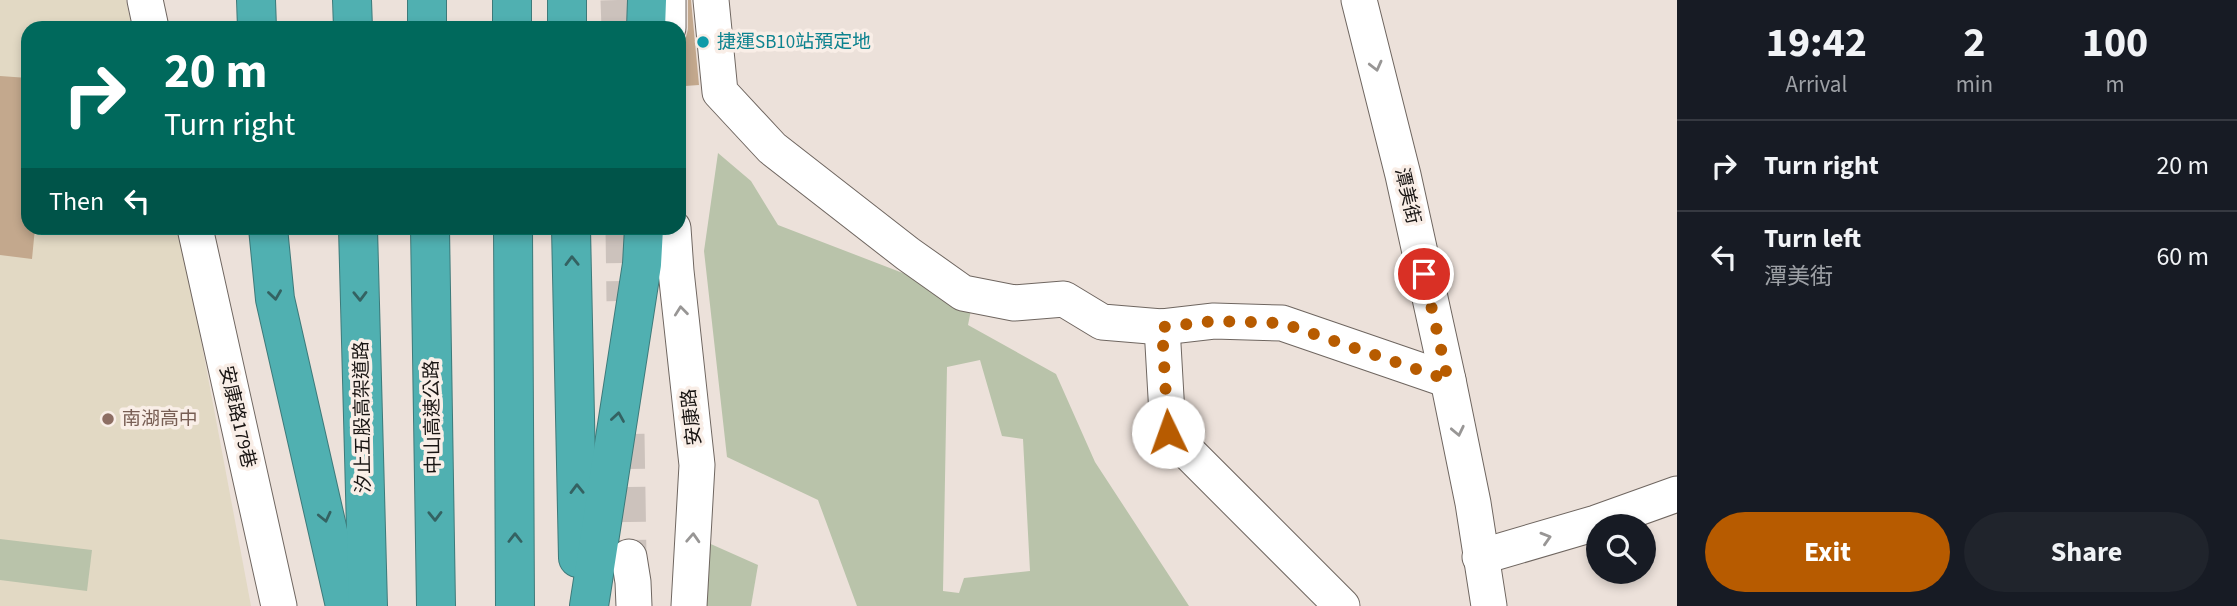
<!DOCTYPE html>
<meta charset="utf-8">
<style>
body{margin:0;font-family:"Source Sans 3","Noto Sans TC",sans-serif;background:#20242c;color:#f1f3f6;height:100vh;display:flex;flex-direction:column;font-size:26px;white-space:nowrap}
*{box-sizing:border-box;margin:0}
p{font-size:23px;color:#9ea1a6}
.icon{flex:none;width:38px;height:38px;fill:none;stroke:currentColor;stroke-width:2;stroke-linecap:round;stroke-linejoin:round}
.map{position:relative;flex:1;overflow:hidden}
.sheet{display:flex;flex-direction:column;background:#171b24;width:560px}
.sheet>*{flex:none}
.guide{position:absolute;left:21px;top:21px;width:665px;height:214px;border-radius:21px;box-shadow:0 4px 10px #0003;background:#00695c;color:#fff;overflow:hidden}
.fabs{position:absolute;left:1586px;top:514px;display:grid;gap:14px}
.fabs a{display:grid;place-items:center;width:70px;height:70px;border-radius:50%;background:#171b24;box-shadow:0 4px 10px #0003;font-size:35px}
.pin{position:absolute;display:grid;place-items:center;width:60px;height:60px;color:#fff;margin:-30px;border:4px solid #fff;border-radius:50%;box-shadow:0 2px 7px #0007}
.me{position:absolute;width:77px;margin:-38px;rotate:357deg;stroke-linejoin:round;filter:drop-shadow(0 0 5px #0008)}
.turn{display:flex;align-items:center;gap:24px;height:147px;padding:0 28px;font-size:32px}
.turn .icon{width:91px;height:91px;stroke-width:2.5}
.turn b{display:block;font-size:49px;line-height:60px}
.then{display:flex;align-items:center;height:66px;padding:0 28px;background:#0003;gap:14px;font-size:26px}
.eta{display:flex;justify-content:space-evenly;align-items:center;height:119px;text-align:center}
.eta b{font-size:42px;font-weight:700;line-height:49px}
.primary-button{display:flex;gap:14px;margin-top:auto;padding:14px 28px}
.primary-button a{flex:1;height:80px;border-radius:42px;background:#b75b00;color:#fff;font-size:28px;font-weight:700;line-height:80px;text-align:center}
.primary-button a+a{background:#20242c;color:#f1f3f6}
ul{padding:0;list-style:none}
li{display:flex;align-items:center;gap:21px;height:91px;padding:0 28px;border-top:2px solid #363941}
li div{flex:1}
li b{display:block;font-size:26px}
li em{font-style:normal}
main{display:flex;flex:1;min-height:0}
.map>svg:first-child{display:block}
</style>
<main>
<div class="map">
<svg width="1677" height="606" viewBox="0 0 1677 606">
<rect width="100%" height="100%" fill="#ece1da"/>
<polygon fill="#e2d9c4" points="0,0 126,0 132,28 28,28 28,228 180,228 251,606 0,606"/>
<g fill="#b9c3aa" fill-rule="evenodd">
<path d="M 718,153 L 751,181 L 778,225 L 973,300 L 968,325 L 1056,374 L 1095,462 L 1189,606 L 857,606 L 818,500 L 727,457 L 704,251 ZM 980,360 L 1002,436 L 1023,439 L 1030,571 L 964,578 L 959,593 L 943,591 L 947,367 Z"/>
<polygon points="0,539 92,550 87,591 0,580"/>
<polygon points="704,541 758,565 751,606 694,606"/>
</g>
<g fill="#c3a88d">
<polygon points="688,0 691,0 699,85 685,86 681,43 686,37 688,29"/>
<polygon points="0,76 28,78 28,228 35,228 32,259 0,255"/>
</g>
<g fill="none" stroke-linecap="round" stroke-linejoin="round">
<g stroke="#ccc2bc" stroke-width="35" stroke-dasharray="35 18" stroke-linecap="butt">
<polyline points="618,0 619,28"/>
<polyline points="623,228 624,301"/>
<polyline points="627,434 629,557"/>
</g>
<defs>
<g id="minor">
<polyline points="145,0 151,28"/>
<polyline points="668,0 668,28"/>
<polyline points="711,0 720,92 772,148 908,254 963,293 1014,303 1064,299 1102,322 1162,327 1214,321 1282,323 1448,380"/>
<polyline points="1359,0 1403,175 1448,380 1473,503 1489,606"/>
<polyline points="195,228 279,606"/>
<polyline points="673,228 676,271 697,465 689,606"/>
<polyline points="1162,327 1168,432 1342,606"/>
<polyline points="629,557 633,582 634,606"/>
<polyline points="1480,557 1596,523 1677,494"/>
</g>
<g id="highway">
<polyline points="256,0 257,28"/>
<polyline points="352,0 353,28"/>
<polyline points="427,0 427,28"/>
<polyline points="512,0 512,28"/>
<polyline points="567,0 567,28"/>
<polyline points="646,28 647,0"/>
<polyline points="268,228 275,299 345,606"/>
<polyline points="358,228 368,606"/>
<polyline points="430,228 436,606"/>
<polyline points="513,228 515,606"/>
<polyline points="571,228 578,558"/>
<polyline points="589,606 642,264 644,228"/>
</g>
</defs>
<use href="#minor" stroke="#6f6660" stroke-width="37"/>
<use href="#highway" stroke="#3d7a7a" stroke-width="40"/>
<use href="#minor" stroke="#fff" stroke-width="35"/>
<use href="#highway" stroke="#50b0b1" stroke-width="38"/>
</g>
<defs><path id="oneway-chevron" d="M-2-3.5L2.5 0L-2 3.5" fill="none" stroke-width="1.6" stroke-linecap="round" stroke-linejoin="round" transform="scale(1.75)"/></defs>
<g stroke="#989695">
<use href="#oneway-chevron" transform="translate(1376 66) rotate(76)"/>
<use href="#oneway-chevron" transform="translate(681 311) rotate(-96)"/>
<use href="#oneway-chevron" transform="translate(1458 431) rotate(78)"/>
<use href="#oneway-chevron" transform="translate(693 538) rotate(-87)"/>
<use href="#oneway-chevron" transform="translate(1546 538) rotate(-17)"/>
</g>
<g stroke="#346262">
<use href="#oneway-chevron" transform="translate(572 261) rotate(-91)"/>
<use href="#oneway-chevron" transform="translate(275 295) rotate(82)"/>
<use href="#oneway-chevron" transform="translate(360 296) rotate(89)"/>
<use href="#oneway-chevron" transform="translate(618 417) rotate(-81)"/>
<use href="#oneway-chevron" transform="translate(577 489) rotate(-91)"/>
<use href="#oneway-chevron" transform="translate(435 516) rotate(89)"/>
<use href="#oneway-chevron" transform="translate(325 517) rotate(77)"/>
<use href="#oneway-chevron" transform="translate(515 538) rotate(-90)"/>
</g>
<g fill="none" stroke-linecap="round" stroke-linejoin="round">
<polyline stroke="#b75b00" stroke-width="12" stroke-dasharray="0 21.6" points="1168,432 1162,327 1214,321 1282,323 1448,380 1424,274"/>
</g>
<circle fill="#0f9aa8" stroke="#f9eee7" stroke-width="2.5" cx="703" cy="42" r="7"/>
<circle fill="#8d6e63" stroke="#f9eee7" stroke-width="2.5" cx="108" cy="419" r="7"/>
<g text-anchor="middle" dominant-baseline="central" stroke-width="7" stroke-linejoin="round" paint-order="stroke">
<g font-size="19" fill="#0d838f" stroke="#f9eee7" text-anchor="start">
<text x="717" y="42">捷運SB10站預定地</text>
</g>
<g font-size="19" fill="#191513" stroke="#f9eee7">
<text transform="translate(1407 196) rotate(77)">潭美街</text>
<text transform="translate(237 417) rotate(77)">安康路179巷</text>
<text transform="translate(363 417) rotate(-91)">汐止五股高架道路</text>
<text transform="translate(433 417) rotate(-91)">中山高速公路</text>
<text transform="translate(692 417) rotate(-96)">安康路</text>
</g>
<g font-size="19" fill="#785e54" stroke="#f9eee7" text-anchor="start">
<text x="122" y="419">南湖高中</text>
</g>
</g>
</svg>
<div class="fabs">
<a><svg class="icon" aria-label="search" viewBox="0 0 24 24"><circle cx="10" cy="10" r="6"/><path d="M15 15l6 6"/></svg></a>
</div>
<div class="pin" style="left:1424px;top:274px;background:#d93025"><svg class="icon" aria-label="arrive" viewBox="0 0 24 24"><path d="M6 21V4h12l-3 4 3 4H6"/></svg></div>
<svg class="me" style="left:1168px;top:432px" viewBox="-20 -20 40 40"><circle r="19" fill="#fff"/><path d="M0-13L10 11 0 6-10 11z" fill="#b75b00"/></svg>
<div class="guide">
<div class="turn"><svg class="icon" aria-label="right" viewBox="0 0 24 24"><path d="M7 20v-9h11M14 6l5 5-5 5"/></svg><div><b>20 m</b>Turn right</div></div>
<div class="then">Then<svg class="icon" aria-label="left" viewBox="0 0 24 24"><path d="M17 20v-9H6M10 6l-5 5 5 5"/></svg></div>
</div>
</div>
<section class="sheet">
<div class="eta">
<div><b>19:42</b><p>Arrival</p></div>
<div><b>2</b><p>min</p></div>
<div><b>100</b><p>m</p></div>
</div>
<ul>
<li><svg class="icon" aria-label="right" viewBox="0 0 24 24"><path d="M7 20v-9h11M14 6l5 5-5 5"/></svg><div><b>Turn right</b></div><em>20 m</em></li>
<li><svg class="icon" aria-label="left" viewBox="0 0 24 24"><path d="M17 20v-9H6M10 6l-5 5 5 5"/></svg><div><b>Turn left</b><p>潭美街</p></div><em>60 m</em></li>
</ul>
<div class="primary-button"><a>Exit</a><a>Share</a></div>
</section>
</main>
